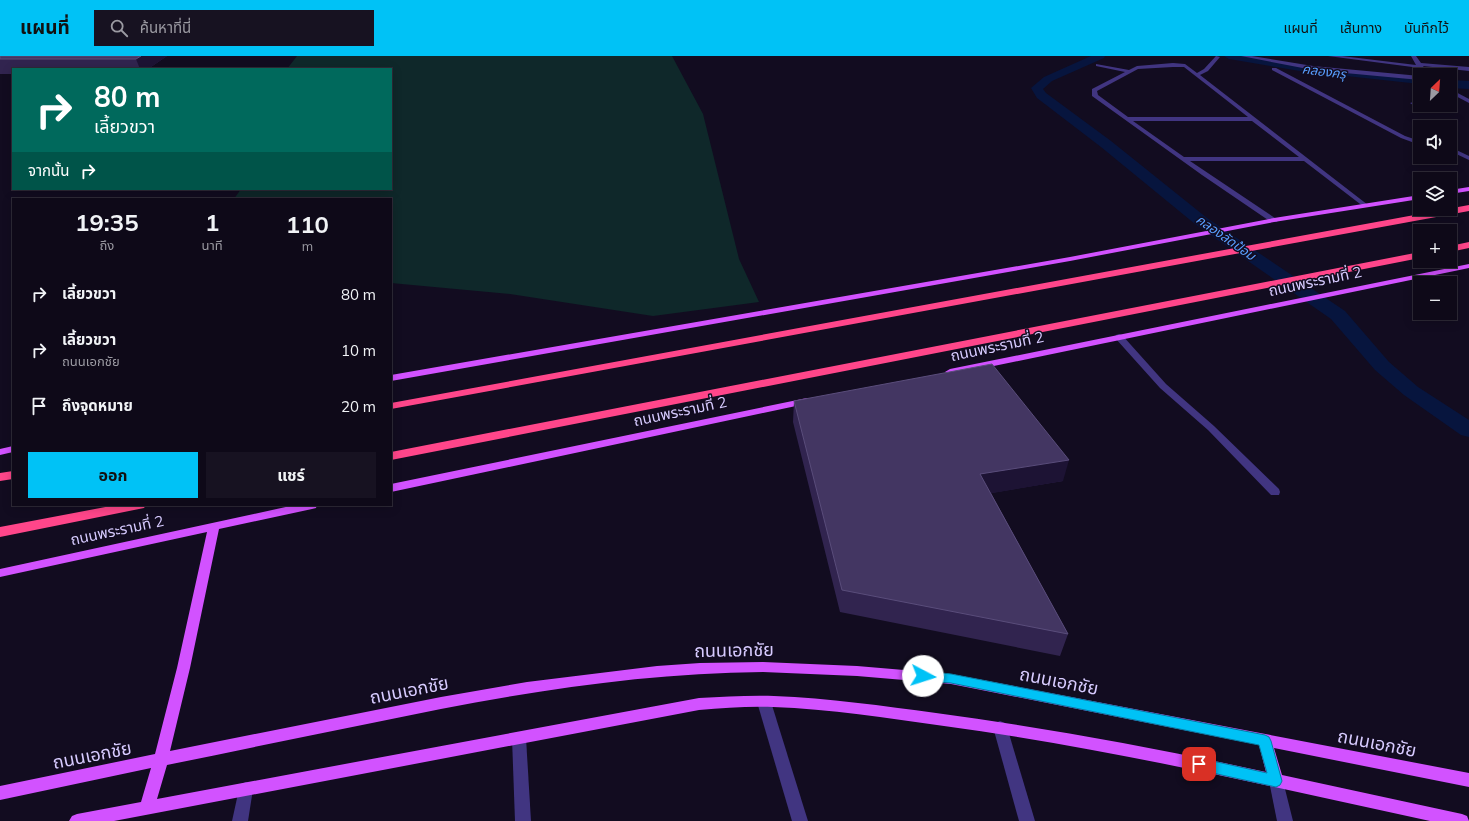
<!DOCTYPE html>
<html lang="th">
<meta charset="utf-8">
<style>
body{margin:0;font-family:Mulish,"Noto Sans Thai",sans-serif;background:#171221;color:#f1f3f6;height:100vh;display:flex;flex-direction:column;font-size:15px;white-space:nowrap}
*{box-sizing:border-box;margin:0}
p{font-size:13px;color:#9b9aa2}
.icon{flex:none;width:22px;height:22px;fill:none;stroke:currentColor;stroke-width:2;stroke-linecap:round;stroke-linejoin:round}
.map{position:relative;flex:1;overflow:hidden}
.panel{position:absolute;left:12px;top:142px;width:380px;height:308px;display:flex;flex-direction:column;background:#0e0918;border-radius:0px;box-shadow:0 2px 10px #0003,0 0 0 1px #2e2a37}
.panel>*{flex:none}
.banner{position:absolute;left:12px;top:12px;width:380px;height:122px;border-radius:0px;box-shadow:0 2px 10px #0003,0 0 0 1px #2e2a37;background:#00695c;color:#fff;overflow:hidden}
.needle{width:26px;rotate:25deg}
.controls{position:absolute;left:1413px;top:12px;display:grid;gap:8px}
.controls a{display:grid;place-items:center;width:44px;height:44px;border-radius:0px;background:#0e0918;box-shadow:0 2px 10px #0003,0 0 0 1px #2e2a37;font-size:20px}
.pin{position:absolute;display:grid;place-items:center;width:34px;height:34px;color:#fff;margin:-17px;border-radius:8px;box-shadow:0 2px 6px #0006}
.me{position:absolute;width:44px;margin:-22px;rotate:95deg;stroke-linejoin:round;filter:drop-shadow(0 0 3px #0008)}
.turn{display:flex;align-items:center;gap:14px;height:84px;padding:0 16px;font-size:18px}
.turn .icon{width:52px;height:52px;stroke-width:2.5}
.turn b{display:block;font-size:28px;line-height:34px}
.then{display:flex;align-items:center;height:38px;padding:0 16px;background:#0003;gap:8px;font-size:15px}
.eta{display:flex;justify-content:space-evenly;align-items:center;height:68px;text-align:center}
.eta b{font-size:24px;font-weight:700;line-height:28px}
.action{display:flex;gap:8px;margin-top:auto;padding:8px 16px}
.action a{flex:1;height:46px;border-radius:0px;background:#00c2f6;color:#111;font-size:16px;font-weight:700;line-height:46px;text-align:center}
.action a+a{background:#171221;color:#f1f3f6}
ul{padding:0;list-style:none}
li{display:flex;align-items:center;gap:12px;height:56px;padding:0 16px}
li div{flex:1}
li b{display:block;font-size:15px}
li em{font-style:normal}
header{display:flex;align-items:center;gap:24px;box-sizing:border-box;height:56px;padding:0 20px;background:#00c2f6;color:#111}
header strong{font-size:19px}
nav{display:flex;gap:22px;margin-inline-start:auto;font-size:14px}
.search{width:280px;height:36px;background:#171221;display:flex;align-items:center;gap:10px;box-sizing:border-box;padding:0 14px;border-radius:0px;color:#9b9aa2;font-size:15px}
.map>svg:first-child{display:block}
</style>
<header>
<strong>แผนที่</strong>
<div class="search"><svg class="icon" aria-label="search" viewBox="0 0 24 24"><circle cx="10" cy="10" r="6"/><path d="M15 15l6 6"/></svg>ค้นหาที่นี่</div>
<nav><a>แผนที่</a><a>เส้นทาง</a><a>บันทึกไว้</a></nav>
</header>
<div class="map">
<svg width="1469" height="765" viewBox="0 0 1469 765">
<rect width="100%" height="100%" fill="#120c20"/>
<polygon fill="#0f282a" points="297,0 672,0 703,58 739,203 759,246 653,260 510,238 391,227 391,143 234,143 241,133 391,133 391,13 287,13"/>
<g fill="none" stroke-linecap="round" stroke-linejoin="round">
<g fill="#07153e" fill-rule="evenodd">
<polygon points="1091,0 1105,0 1104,2 1052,25 1043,33 1046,37 1111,85 1207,162 1345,255 1389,306 1418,331 1469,364 1469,381 1461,379 1404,339 1375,314 1331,263 1195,168 1101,91 1037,42 1031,32 1044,21"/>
<polygon points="1224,0 1246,0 1324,12 1420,22 1420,28 1300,15 1229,3"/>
<polygon points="1450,24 1469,25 1469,33 1450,32"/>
</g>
<g fill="#413581" fill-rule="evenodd">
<path d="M 1216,0 L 1220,1 L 1208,15 L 1200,19 L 1368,149 L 1368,151 L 1364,151 L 1304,105 L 1190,105 L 1278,164 L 1277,166 L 1271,166 L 1202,119 L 1092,40 L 1092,33 L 1125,16 L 1096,10 L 1096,8 L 1129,14 L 1137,10 L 1173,7 L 1185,8 L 1197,17 L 1204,13 ZM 1173,11 L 1184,11 L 1248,61 L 1128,61 L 1098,39 L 1097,35 L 1138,13 ZM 1133,65 L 1252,65 L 1299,101 L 1184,101 Z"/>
<polygon points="1241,0 1252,0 1313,10 1420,20 1420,24 1313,14"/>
<polygon points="1328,0 1342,0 1416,9 1411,0 1416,0 1421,7 1469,11 1469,15 1423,10 1430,19 1424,19 1420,12"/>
<polygon points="1272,12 1276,12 1405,80 1420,85 1420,89 1401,82 1272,14"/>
<polygon points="1450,33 1469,43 1469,47 1450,37"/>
<polygon points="1420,44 1420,48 1413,49 1410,47"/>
<polygon points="1450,91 1469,100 1469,104 1450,95"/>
<polygon points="1119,278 1122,279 1166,328 1214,370 1279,433 1280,436 1279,439 1271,439 1208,374 1160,332 1116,283 1115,281 1116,279"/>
<polygon points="764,640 769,642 771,646 808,765 792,765 757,646 759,642"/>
<polygon points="1000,665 1005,667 1007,671 1035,765 1019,765 993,671 995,667"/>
<polygon points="519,676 524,678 526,682 531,765 515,765 512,682 514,678"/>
<polygon points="1276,718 1281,720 1283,725 1293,765 1277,765 1269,725 1271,720"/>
<polygon points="246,726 251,728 253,733 248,765 232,765 239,733 241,728"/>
</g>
<g fill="#d252ff" fill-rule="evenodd">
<polygon points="1469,131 1469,135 1450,138 1450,134"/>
<polygon points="1420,139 1420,143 1274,166 1070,205 391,325 391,319 1070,201 1274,162"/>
<polygon points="1469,208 1469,212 950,319 945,316 950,313"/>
<polygon points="807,342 812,345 810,347 391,436 391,428"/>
<polygon points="13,390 13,396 0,399 0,393"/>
<path d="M 295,449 L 317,449 L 316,452 L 312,453 L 219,473 L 190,612 L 170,695 L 441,641 L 527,626 L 657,610 L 700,607 L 763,606 L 857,610 L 951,618 L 1469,717 L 1469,731 L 1274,692 L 1282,719 L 1462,758 L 1467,760 L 1469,765 L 1430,765 C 1268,730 1108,692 944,670 C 887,662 830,653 773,651 C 749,650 724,652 699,654 L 114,765 L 69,765 L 72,760 L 77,758 L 141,746 L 151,712 L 0,744 L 0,730 L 155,698 L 177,612 L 207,476 L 0,521 L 0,513 ZM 763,616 L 857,620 L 951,628 L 1259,689 L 1266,716 C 1157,692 1047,672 936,657 C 883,650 829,642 774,640 C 749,639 724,641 699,642 L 157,743 L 167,709 C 235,695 303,681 372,667 C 501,640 631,617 763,616 Z"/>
</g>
<g fill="#ff468a" fill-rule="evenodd">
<polygon points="1469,149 1469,155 391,353 391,347"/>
<polygon points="1469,186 1469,192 1450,196 1450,190"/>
<polygon points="1420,196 1420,202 391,404 391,396"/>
<polygon points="13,415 13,423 0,425 0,417"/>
<polygon points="116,449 146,449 144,452 139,453 0,481 0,471"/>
</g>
</g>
<g fill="#31244f">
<polygon points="0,0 167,0 148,13 13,13 13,18 0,18"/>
<polygon points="794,345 1063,425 991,437 1068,578 1060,600 840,556 793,366"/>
</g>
<g fill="#1d1334">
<polygon points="141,0 167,0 148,13 140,13 136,3"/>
<polygon points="1069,404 1063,425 975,440 980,418"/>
</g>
<g fill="#433662" stroke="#5a4d7b">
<polygon points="0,0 141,0 136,3 0,3"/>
<polygon points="992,308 1069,404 980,418 1068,578 842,534 794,345"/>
</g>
<polygon fill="#00c2f6" stroke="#007ea0" points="923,615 951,618 1265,679 1269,681 1271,685 1282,725 1280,729 1276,731 1199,714 1194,712 1192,708 1194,704 1199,702 1267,717 1259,689 951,627 923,625 919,623 917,620 919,617"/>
<g text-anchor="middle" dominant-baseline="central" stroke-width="3" stroke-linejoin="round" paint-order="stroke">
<g font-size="13" font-style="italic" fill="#599fff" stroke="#120c20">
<text transform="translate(1324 15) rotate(7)">คลองครุ</text>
<text transform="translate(1226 181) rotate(35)">คลองลัดป้อม</text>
</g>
<g font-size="15" fill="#d7cbff" stroke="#120c20">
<text transform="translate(1315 225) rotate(-12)">ถนนพระรามที่ 2</text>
<text transform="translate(997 290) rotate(-12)">ถนนพระรามที่ 2</text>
<text transform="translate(680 355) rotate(-12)">ถนนพระรามที่ 2</text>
<text transform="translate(117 474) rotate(-12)">ถนนพระรามที่ 2</text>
</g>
<g font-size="18" fill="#d7cbff" stroke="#120c20">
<text transform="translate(734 594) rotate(-1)">ถนนเอกชัย</text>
<text transform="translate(1059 625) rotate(11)">ถนนเอกชัย</text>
<text transform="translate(409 634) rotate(-11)">ถนนเอกชัย</text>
<text transform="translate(1377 687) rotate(11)">ถนนเอกชัย</text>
<text transform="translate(92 699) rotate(-11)">ถนนเอกชัย</text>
</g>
</g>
</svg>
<div class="controls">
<a><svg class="needle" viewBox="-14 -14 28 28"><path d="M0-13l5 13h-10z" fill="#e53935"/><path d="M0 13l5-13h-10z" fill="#9b9aa2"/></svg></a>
<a><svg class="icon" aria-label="sound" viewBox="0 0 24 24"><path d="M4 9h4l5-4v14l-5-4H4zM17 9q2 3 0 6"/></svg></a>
<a><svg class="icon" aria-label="layers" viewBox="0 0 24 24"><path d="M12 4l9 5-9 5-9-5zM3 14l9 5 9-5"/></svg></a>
<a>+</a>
<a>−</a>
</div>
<div class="pin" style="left:1199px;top:708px;background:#d93025"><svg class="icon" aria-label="arrive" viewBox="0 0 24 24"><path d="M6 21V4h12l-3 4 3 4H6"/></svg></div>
<svg class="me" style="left:923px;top:620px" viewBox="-20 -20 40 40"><circle r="19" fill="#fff"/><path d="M0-13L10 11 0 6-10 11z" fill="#00c2f6"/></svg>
<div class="banner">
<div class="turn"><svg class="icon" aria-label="right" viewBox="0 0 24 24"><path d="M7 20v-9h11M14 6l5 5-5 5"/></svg><div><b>80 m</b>เลี้ยวขวา</div></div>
<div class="then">จากนั้น<svg class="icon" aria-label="right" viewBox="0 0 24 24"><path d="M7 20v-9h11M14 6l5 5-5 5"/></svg></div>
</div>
<section class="panel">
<div class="eta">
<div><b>19:35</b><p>ถึง</p></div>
<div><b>1</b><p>นาที</p></div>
<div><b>110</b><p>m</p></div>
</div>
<ul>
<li><svg class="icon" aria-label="right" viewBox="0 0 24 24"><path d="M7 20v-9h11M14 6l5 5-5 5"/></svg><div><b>เลี้ยวขวา</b></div><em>80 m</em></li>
<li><svg class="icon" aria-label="right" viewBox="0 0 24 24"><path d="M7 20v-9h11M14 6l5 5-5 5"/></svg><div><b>เลี้ยวขวา</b><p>ถนนเอกชัย</p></div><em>10 m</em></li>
<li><svg class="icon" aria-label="arrive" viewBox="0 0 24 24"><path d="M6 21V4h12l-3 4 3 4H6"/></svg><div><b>ถึงจุดหมาย</b></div><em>20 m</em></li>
</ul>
<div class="action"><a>ออก</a><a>แชร์</a></div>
</section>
</div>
